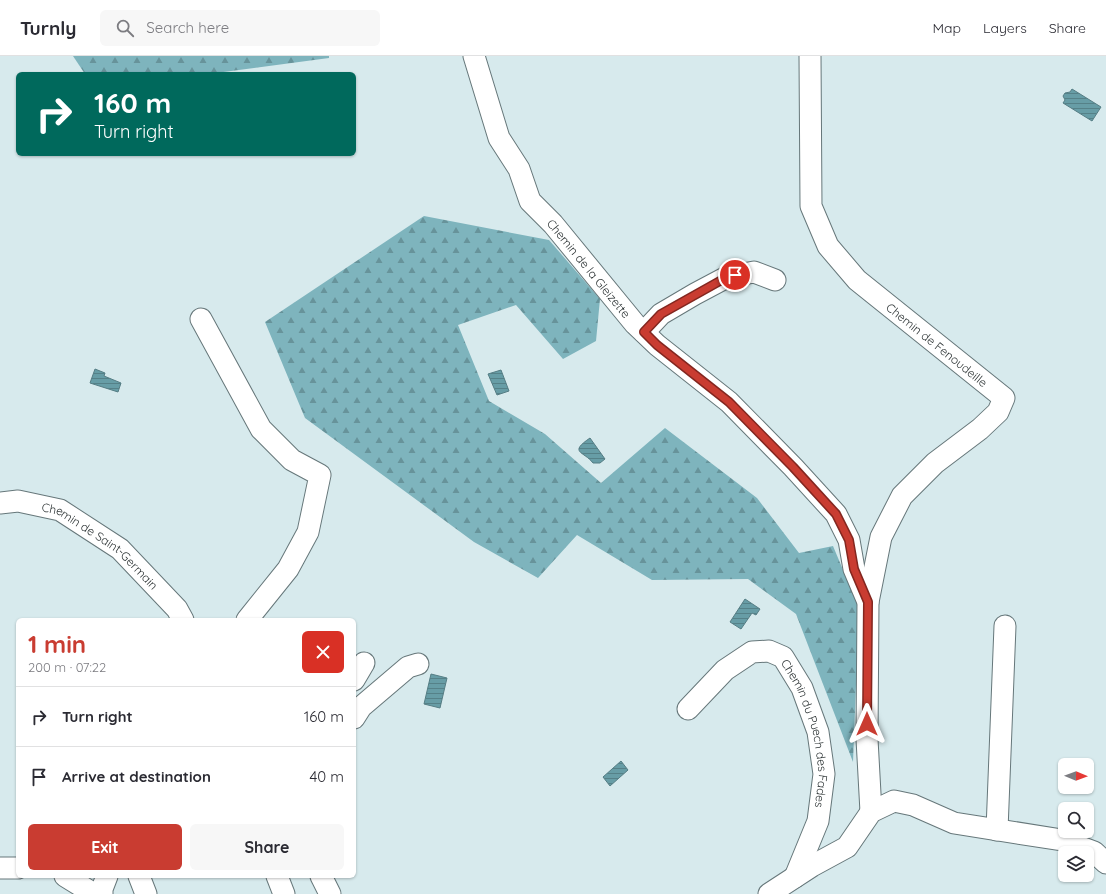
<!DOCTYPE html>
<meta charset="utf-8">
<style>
body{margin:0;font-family:Quicksand,sans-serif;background:#f7f7f7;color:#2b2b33;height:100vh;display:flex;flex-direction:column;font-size:15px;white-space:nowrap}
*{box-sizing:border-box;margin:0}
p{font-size:13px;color:#7c7c81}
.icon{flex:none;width:22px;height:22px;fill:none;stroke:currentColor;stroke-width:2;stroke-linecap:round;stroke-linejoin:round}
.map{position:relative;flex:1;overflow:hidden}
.side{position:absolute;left:16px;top:562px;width:340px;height:260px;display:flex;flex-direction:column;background:#fff;border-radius:6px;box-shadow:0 1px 3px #0004}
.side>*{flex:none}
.top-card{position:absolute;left:16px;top:16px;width:340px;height:84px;border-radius:6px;box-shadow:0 1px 3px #0004;background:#00695c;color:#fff;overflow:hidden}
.needle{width:26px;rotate:91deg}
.fabs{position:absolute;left:1058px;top:702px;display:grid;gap:8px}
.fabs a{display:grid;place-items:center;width:36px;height:36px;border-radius:6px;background:#fff;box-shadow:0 1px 3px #0004;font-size:20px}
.pin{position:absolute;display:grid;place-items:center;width:34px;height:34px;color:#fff;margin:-17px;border:2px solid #fff;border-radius:50%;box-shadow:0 1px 4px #0007}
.me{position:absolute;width:44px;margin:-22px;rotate:0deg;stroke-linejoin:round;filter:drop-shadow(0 0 3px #0008)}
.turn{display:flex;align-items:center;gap:14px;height:84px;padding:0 12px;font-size:18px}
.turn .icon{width:52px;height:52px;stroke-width:2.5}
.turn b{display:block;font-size:28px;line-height:34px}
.round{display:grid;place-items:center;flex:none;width:42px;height:42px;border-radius:6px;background:#f7f7f7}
.overview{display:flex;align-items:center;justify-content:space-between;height:68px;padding:0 12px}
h1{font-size:24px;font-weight:700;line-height:30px;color:#c93c31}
.cta{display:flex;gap:8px;margin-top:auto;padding:8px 12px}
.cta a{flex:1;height:46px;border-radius:6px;background:#c93c31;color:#fff;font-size:16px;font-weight:700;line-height:46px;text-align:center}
.cta a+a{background:#f7f7f7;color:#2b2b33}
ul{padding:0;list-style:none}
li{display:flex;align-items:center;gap:12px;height:60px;padding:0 12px;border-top:1px solid #e1e1e2}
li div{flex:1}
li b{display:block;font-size:15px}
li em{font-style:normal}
header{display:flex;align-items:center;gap:24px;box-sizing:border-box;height:56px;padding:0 20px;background:#fff;border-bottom:1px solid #e1e1e2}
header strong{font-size:19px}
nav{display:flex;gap:22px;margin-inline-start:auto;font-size:14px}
.search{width:280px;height:36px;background:#f7f7f7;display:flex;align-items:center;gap:10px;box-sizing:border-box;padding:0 14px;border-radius:6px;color:#7c7c81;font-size:15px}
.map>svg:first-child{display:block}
</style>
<header>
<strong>Turnly</strong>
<div class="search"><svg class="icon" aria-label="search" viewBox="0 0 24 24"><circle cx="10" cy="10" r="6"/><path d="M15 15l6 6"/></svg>Search here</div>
<nav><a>Map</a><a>Layers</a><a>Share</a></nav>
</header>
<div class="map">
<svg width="1106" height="838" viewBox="0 0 1106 838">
<defs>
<pattern id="forest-firs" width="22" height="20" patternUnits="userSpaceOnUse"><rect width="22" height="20" fill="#7eb4bd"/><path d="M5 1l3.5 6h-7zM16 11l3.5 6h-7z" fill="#67939a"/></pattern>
<pattern id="water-rules" width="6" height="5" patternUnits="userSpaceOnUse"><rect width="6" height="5" fill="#679da6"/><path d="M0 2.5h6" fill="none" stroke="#558188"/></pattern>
</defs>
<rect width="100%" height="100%" fill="#d7eaed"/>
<g fill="url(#forest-firs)">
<polygon points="73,0 329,0 329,2 208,18 85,18"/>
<polygon points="424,160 549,184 600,243 596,285 563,303 516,249 458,269 489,345 545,378 601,427 665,372 757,442 799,497 833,490 859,552 853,706 796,558 748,523 652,524 577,479 538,522 474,486 305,362 265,266"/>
</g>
<g fill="url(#water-rules)" stroke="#557d84">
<polygon points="1072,33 1101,51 1092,65 1063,47 1065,44 1063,40 1065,37 1070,36"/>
<polygon points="95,313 105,317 104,320 121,327 118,336 90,327"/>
<polygon points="501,314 509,335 497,339 488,318"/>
<path d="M 590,382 L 605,403 L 600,407 L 593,407 C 584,395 568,397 590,382 Z"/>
<polygon points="745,543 760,553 756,559 752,557 741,573 730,566"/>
<polygon points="431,618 447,622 440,652 424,648"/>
<polygon points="621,705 628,714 610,730 603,721"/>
</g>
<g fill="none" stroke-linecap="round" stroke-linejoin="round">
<defs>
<g id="minor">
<path id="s1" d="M 474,0 L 499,82 L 519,113 L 530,145 L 553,168 L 635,268 L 657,289 L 729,346 L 793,411 L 836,458 L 849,484 L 854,513 L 868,546 L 867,683 L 871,756"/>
<path id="s2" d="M 810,0 L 811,150 L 828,190 L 857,224 L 1004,342 L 998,356 L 980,373 L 935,407 L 902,440 L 881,481 L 868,546"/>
<polyline points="201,263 261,373 292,404 320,419 308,476 288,513 247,564"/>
<polyline points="644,276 661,258 695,238 727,221 754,216 775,224"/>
<path id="s3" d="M 0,447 L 18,445 L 60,454 L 120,493 L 177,553 L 183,564"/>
<polyline points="354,624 364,607"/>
<path id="s4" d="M 688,653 L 725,614 L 752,596 L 769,595 L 783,601 L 802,632 L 818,676 L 824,718 L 818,765 L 795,821"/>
<polyline points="354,662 361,651 408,611 418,608"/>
<polyline points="997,774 1005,570"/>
<polyline points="0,812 18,812"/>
<polyline points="65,820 94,838"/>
<polyline points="139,820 146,838"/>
<polyline points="277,820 284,838"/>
<polyline points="321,820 330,838"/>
<polyline points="102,838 102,833 107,820"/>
<polyline points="769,838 812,810 847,791 871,756 894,745 913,749 954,767 1062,784 1094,796 1106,807"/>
</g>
</defs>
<use href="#minor" stroke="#66777a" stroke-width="23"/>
<use href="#minor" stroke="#fff" stroke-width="21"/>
</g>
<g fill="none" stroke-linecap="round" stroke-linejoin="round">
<defs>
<polyline id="route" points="735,219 727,221 661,258 644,276 657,289 729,346 793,411 836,458 849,484 854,513 868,546 867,668"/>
</defs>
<use href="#route" stroke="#832720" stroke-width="10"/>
<use href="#route" stroke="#c93c31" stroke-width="7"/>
</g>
<g text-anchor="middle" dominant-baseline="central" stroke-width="3.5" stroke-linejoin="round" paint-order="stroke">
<g font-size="12" fill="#2c3334" stroke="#e4f7fa">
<text stroke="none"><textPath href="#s1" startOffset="246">Chemin de la Gleizette</textPath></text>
<text stroke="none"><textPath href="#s2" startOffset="341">Chemin de Fenoudeille</textPath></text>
<text stroke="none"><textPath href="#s3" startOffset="114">Chemin de Saint-Germain</textPath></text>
<text stroke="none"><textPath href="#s4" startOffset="200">Chemin du Puech des Fades</textPath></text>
</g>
</g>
</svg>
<div class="fabs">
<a><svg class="needle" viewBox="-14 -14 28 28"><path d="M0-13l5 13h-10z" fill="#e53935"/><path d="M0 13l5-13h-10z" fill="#7c7c81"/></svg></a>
<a><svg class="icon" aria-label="search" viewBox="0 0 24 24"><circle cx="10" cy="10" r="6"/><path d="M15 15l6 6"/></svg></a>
<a><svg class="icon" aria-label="layers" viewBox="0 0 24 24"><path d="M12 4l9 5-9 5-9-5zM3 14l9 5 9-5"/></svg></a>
</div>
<div class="pin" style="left:735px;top:219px;background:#d93025"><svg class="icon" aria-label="arrive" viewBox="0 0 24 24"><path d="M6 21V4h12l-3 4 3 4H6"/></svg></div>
<svg class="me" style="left:867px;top:668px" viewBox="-20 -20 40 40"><path d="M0-17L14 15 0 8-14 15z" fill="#c93c31" stroke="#fff" stroke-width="4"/></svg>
<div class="top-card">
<div class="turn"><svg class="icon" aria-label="right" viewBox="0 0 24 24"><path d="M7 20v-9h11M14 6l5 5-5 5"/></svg><div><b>160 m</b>Turn right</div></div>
</div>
<section class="side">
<div class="overview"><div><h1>1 min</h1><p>200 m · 07:22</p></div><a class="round" style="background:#d93025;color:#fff"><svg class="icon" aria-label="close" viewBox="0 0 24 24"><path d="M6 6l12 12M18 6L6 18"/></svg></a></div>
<ul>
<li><svg class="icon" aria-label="right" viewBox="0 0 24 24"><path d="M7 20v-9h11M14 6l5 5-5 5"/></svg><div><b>Turn right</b></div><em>160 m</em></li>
<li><svg class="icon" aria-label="arrive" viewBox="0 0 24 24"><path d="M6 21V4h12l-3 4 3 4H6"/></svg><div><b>Arrive at destination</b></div><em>40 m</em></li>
</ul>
<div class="cta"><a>Exit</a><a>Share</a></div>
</section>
</div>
